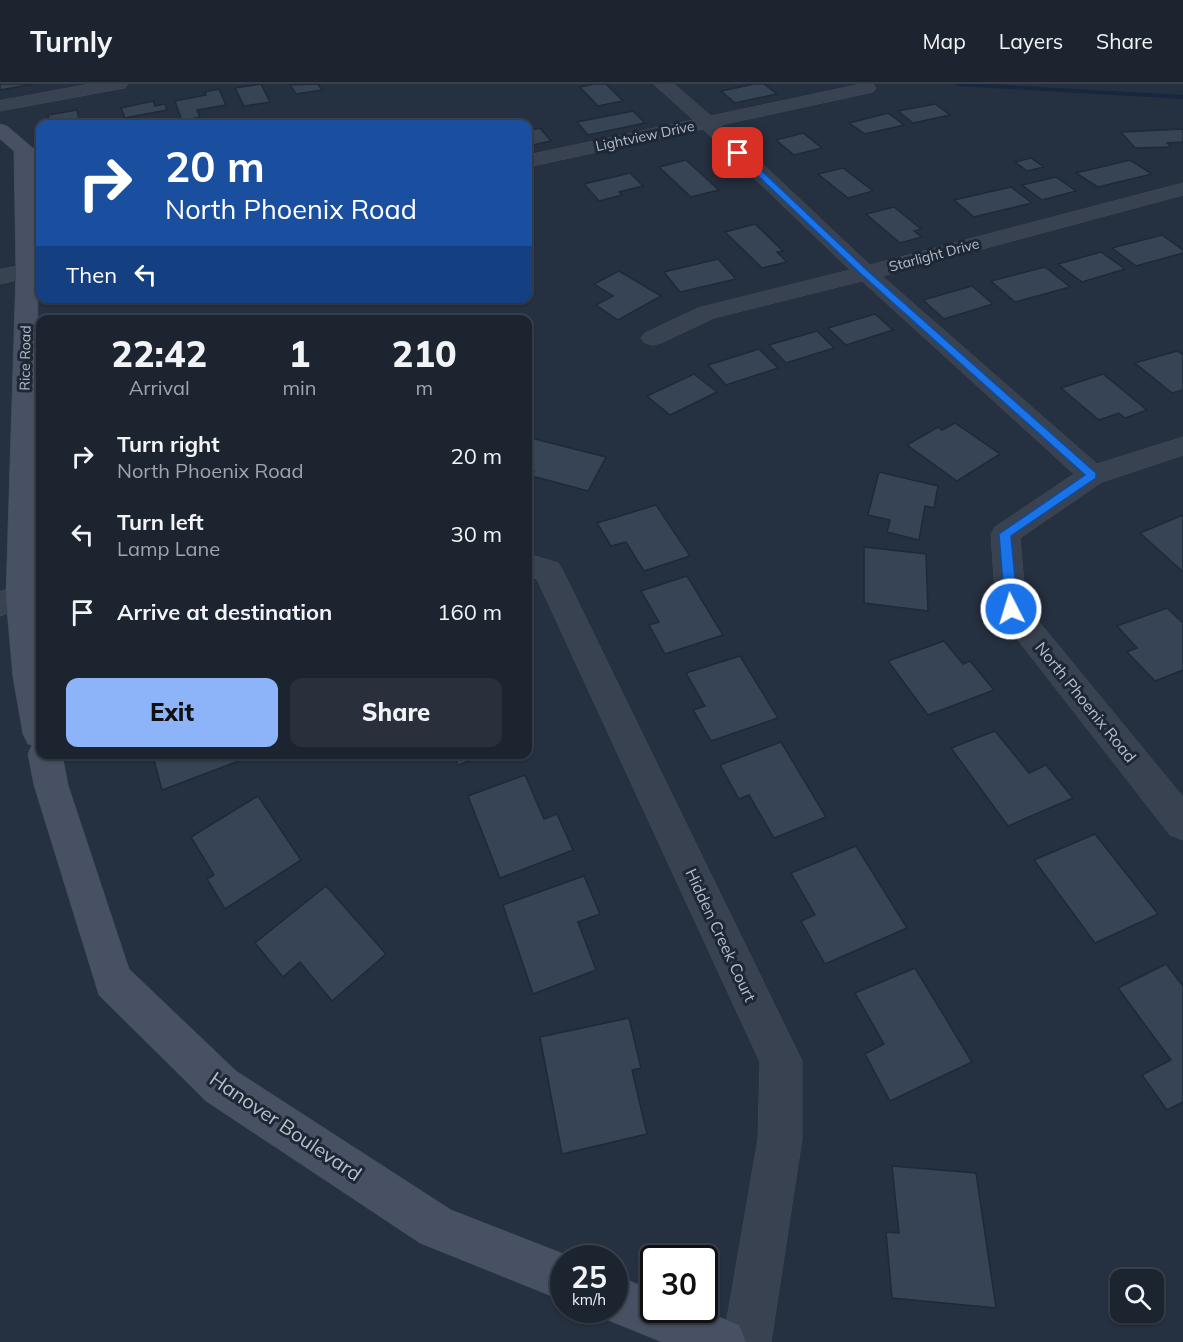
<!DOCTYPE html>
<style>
body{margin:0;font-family:Mulish,sans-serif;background:#29303c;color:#f1f3f6;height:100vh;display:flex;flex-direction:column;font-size:22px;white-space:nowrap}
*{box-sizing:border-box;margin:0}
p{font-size:20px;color:#a0a4ab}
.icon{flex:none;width:33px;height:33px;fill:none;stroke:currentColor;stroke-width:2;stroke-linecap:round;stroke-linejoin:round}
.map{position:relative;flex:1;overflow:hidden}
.side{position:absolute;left:36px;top:231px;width:496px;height:444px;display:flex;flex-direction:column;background:#1c2430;border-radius:12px;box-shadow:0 2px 4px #0004,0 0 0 2px #3a414c}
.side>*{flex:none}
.top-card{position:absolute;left:36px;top:36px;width:496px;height:183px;border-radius:12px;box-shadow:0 2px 4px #0004,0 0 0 2px #3a414c;background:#1a4fa0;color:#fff;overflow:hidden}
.fabs{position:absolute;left:1110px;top:1185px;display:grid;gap:12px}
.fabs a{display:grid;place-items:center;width:54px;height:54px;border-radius:12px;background:#1c2430;box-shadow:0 2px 4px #0004,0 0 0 2px #3a414c;font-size:30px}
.speed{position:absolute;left:550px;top:1161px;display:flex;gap:12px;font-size:30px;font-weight:700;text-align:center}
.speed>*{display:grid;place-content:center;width:78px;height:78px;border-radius:50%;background:#1c2430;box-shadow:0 2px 4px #0004,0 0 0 2px #3a414c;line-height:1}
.speed small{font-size:15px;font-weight:400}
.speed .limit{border:3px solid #111;border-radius:9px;background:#fff;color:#111}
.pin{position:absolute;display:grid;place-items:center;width:51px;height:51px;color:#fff;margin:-26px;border-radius:12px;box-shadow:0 3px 9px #0006}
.me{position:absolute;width:66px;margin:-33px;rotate:355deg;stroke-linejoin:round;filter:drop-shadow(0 0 4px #0008)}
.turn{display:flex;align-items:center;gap:21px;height:126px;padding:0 30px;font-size:27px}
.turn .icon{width:78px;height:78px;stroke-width:2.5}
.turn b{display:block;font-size:42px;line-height:51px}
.then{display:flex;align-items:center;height:57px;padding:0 30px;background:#0003;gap:12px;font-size:22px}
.eta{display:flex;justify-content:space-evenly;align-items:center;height:102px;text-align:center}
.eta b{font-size:36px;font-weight:800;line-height:42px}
.action{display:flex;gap:12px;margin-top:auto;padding:12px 30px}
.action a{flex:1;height:69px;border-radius:12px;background:#8db4f8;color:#111;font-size:24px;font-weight:800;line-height:69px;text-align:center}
.action a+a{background:#29303c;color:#f1f3f6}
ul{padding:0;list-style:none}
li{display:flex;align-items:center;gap:18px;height:78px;padding:0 30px}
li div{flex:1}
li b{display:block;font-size:22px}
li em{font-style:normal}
header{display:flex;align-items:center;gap:36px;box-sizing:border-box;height:84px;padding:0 30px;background:#1c2430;border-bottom:2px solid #3a414c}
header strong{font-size:28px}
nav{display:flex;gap:33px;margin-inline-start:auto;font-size:21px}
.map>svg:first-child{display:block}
</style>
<header>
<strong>Turnly</strong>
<nav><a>Map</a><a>Layers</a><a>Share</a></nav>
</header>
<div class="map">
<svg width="1183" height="1258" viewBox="0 0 1183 1258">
<rect width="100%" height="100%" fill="#253040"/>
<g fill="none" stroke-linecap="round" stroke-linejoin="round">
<polygon fill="#18273f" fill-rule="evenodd" points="955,0 987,0 1183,11 1183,15 958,2"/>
</g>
<g fill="#374456" stroke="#202937" stroke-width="1.5">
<polygon points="0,0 34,0 0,6"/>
<polygon points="261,0 270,18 244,22 235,4"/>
<polygon points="318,0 322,6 296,10 290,1"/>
<polygon points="594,0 606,0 623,17 598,22 580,3"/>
<polygon points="754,0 764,0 777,10 735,19 721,7"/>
<polygon points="219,5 226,21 197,26 200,33 182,37 175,17 206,11 205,8"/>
<polygon points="153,17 155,22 165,20 167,26 125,34 121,24"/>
<polygon points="935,20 950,31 913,39 898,27"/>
<polygon points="77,26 80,40 50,40 48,31"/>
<polygon points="633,27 645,39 588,51 577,38"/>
<polygon points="888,29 904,41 865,50 849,39"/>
<polygon points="540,44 551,57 528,62 528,47"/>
<polygon points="1183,45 1183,58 1167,59 1171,63 1135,64 1121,48"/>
<polygon points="803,49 822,64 794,71 776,56"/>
<polygon points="1031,74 1044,83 1027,87 1015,78"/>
<polygon points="686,76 719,106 691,113 659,83"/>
<polygon points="1130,76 1152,90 1098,103 1076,89"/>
<polygon points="843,84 873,107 848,114 818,90"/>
<polygon points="630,89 643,102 619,108 622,111 599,117 584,100"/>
<polygon points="1056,93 1076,107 1042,116 1022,101"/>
<polygon points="1011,103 1032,119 974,133 954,116"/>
<polygon points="894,123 921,145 914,147 922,153 900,159 866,130"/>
<polygon points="755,140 783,167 777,168 787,178 762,184 725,148"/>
<polygon points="1162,151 1183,166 1183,169 1136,182 1112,164"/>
<polygon points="1101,168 1125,185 1082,198 1058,180"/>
<polygon points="718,175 736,195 680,208 664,188"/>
<polygon points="1045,183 1070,203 1015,218 991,197"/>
<polygon points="619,187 661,212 618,236 596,221 613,212 594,200"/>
<polygon points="972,202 993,220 944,235 923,216"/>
<polygon points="875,230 893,246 846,261 828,244"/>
<polygon points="817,247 834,264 786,279 769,261"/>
<polygon points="759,265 778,284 726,301 708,281"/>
<polygon points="1177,267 1183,271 1183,306 1172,309 1135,279"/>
<polygon points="694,290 717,308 670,331 647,312"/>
<polygon points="1103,290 1147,326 1125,334 1119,329 1099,336 1061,304"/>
<polygon points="955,339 1000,370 957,397 907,361 938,343 942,346"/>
<polygon points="531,354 606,373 588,407 532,392 534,387 528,386 528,360"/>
<polygon points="879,388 938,402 934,424 925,422 919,456 887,448 890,436 868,431"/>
<polygon points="656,421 690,472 644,487 626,458 611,462 597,439"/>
<polygon points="1183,431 1183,486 1182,487 1140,449"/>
<polygon points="864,463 926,470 928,527 864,519"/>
<polygon points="687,492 723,551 665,570 649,541 659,538 641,507"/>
<polygon points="1167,524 1183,539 1183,586 1155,597 1127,568 1137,564 1117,542"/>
<polygon points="944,557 963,580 970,577 994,606 928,631 888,577"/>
<polygon points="740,572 778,634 711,657 693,626 705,622 686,589"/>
<polygon points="995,647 1029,689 1046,681 1073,714 1008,742 951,664"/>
<polygon points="781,658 826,733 774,754 749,711 739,715 720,681"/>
<polygon points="143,670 252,670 252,672 162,706 153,672 144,676"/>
<polygon points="454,670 489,670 458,681"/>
<polygon points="525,691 544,735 557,730 573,766 500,794 468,712"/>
<polygon points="258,712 301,776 225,825 207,795 214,791 191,753"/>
<polygon points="1095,750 1158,830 1095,859 1034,776"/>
<polygon points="856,762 907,844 825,880 801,837 815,831 791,789"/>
<polygon points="584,792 600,830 578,838 596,886 533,910 503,821"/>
<polygon points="326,802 386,870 332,917 300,878 283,893 255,859"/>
<polygon points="1166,880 1183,902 1183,1018 1167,1026 1142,991 1171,976 1118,904"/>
<polygon points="915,884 972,978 890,1017 865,970 884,960 855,909"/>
<polygon points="629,934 641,984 632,986 647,1050 562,1070 540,953"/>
<polygon points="892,1082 976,1089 996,1224 892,1214 886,1148 899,1149"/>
</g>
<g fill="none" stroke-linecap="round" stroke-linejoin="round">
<defs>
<g id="street">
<polygon points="90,0 128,0 125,4 119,5 0,27 0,17"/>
<polygon points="654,0 674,0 711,32 861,0 873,0 876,4 873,8 721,41 870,181 1183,99 1183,111 882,192 1097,380 1183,353 1183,371 1102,398 1020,454 1026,522 1183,713 1183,756 1170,751 1000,533 996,525 991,450 995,443 1074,390 862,197 714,234 661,259 653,261 645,259 641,254 645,249 698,224 850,186 703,45 528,83 528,71 693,36"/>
<polygon points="27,180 35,182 38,187 35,192 0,200 0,186"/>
<polygon points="528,470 558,479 563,487 802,977 802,1055 771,1258 723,1258 758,1055 760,978 537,495 528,492"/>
<polygon points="21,501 32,505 36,513 32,521 0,532 0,508"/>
</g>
<g id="secondary">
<polygon points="0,40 7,42 34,65 38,187 36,513 40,552 40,670 62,670 68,701 129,885 236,987 451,1126 574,1174 564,1174 564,1217 420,1159 206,1017 99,911 34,701 28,670 32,661 28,660 23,650 13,593 6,513 16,187 14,67 0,55"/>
<polygon points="615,1191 654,1207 654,1226 701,1226 739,1241 746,1258 662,1258 598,1232 596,1226 615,1226"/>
</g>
</defs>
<use href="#street" stroke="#434b59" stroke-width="1"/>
<use href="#secondary" stroke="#434b59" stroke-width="1"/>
<use href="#street" fill="#394250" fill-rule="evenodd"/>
<use href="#secondary" fill="#475163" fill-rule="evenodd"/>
</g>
<polygon fill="#1a73e8" stroke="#114b97" stroke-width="1.5" points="735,67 741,67 869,188 1096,389 1096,394 1011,452 1018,525 1016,528 1011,530 1005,525 999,450 1085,391 862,191 735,70"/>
<g text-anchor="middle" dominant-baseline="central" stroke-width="6" stroke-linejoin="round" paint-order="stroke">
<g font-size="14" fill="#b6bdcb" stroke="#1e2735">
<text transform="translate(645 52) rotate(-12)">Lightview Drive</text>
<text transform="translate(934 171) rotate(-15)">Starlight Drive</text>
<text transform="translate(25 274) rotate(-89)">Rice Road</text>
</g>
<g font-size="16" fill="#b6bdcb" stroke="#1e2735">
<text transform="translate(1086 618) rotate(51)">North Phoenix Road</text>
<text transform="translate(721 851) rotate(65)">Hidden Creek Court</text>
</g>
<g font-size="20" fill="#b6bdcb" stroke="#1e2735">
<text transform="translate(286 1042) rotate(34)">Hanover Boulevard</text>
</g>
</g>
</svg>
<div class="fabs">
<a><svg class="icon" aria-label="search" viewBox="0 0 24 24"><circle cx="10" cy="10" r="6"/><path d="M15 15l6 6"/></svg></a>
</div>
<div class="speed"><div>25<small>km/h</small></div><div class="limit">30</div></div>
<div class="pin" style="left:738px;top:69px;background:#d93025"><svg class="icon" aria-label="arrive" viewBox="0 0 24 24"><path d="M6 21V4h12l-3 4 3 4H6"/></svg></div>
<svg class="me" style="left:1011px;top:525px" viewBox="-20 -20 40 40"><circle r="17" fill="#1a73e8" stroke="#fff" stroke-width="3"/><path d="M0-11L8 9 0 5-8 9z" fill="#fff"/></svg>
<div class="top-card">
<div class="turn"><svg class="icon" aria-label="right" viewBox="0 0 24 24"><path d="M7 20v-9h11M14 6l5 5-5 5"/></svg><div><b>20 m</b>North Phoenix Road</div></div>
<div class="then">Then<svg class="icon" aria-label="left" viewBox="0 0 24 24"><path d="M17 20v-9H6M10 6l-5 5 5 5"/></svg></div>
</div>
<section class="side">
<div class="eta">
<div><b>22:42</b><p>Arrival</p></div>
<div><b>1</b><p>min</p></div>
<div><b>210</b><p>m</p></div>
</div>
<ul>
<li><svg class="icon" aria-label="right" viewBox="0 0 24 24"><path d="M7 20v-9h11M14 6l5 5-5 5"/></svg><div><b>Turn right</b><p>North Phoenix Road</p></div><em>20 m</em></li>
<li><svg class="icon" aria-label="left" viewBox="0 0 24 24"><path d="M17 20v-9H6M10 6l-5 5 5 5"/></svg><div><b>Turn left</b><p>Lamp Lane</p></div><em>30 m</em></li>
<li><svg class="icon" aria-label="arrive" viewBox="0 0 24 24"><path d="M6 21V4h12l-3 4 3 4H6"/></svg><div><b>Arrive at destination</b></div><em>160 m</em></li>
</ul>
<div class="action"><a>Exit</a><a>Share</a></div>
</section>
</div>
